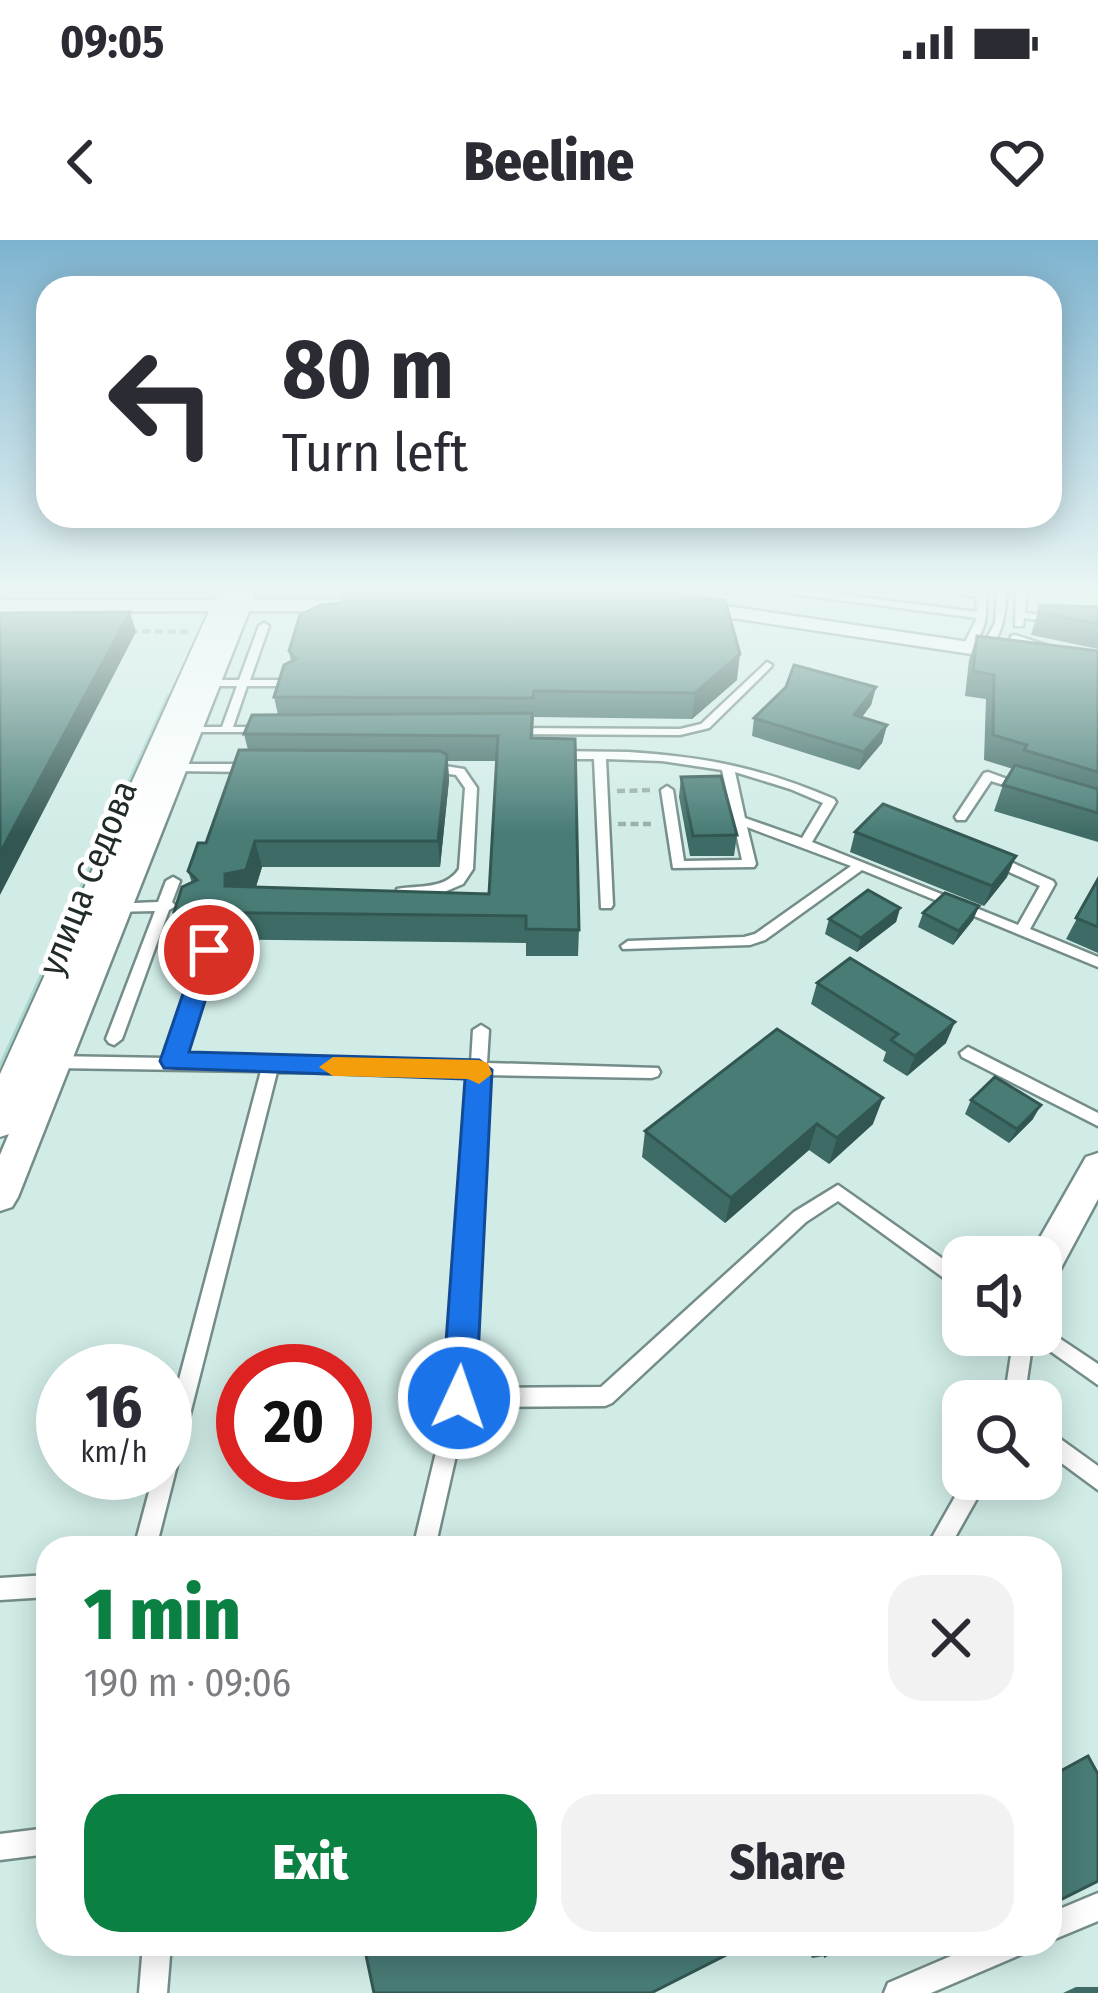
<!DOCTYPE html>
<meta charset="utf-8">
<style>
body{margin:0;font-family:"Fira Sans Condensed",sans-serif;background:#f2f2f3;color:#2b2b33;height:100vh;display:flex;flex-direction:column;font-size:45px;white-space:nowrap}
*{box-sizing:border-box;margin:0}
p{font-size:39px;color:#7c7c81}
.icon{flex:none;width:66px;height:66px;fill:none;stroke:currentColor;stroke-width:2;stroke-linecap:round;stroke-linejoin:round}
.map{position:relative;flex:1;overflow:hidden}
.panel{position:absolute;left:36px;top:1296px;width:1026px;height:420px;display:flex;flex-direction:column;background:#fff;border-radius:36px;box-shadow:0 6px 30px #0003}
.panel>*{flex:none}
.guide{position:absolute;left:36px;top:36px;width:1026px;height:252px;border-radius:36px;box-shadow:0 6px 30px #0003;background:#fff;color:#2b2b33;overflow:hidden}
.controls{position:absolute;left:942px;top:996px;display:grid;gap:24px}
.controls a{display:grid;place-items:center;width:120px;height:120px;border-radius:24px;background:#fff;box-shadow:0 6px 30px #0003;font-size:60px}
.speed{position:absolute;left:36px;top:1104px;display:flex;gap:24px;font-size:60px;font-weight:700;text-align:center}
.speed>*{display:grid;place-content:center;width:156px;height:156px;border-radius:50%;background:#fff;box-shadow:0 6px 30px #0003;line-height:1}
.speed small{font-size:30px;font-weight:400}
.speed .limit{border:18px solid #d22;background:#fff;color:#111}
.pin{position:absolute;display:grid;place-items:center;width:102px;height:102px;color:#fff;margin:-51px;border:6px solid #fff;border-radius:50%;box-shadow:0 3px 12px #0007}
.me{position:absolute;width:132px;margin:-66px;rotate:3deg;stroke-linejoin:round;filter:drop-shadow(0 0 9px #0008)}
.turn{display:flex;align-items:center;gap:42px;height:252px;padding:0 48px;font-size:54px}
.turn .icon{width:156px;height:156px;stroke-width:2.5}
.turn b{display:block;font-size:84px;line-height:102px}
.round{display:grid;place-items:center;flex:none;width:126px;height:126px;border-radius:36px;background:#f2f2f3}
.summary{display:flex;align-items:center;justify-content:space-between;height:204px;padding:0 48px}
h1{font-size:72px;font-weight:800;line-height:90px;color:#0b8043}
.button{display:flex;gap:24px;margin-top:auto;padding:24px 48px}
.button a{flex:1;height:138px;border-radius:36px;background:#0b8043;color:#fff;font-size:48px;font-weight:800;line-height:138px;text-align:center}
.button a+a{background:#f2f2f3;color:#2b2b33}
.status{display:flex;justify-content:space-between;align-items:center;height:84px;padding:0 60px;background:#fff;direction:ltr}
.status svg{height:33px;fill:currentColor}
header{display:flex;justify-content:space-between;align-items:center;height:156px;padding:0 48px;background:#fff;font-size:54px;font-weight:800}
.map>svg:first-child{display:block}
</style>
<div class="status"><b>09:05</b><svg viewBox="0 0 49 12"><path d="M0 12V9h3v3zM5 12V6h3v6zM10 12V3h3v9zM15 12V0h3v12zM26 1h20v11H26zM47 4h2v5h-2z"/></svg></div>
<header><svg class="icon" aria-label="back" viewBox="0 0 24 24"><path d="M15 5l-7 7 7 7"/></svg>Beeline<svg class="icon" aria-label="heart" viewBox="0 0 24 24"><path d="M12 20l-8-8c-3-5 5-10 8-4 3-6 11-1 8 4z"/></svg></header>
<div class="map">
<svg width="1098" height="1753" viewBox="0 0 1098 1753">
<rect width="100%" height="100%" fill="#d1ece7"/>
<polygon fill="#aad7cf" points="167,454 173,454 0,846 0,822"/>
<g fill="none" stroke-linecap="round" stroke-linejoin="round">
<defs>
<g id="service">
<polygon points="0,349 7,349 0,355"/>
<path d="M 772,349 L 797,349 L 977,372 L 976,357 L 933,349 L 981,352 L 986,355 C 987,378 986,394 968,409 L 963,406 L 977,378 L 777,352 Z"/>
<path d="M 997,349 L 1007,349 C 1005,373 1004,395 986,412 L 981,409 L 995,383 Z"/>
<polygon points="1016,349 1026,349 1025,373 1098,382 1098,388 1024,378 1023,386 1015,386"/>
<polygon points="264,383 269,386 250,440 292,440 297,443 292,446 247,446 233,487 264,487 268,488 268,492 177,492 175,490 181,487 222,487 237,446 209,446 204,443 209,440 239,440 259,386"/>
<polygon points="1015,395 1052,407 1053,409 1048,412 1011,400 1011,396"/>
<polygon points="767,422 772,425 771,427 709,488 680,495 511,494 505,491 511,488 680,489 701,484"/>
<path d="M 628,512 C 707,517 761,528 834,559 L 836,562 L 812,602 L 1018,685 L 1040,646 L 985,621 L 985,615 L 995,615 L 1053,641 L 1055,644 L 1030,689 L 1098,717 L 1098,727 L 862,630 L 765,700 L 750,705 L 623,709 L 621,706 L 628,701 L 744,697 L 755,694 L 851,626 L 747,587 L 756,624 L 754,627 L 673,628 L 661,550 L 667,546 L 673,550 L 684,621 L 742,620 L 722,530 L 662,521 L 606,519 L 613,665 L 611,668 L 601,668 L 594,519 L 554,519 L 548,515 L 554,511 ZM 735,532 L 790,549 L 823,563 L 802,598 L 745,578 Z"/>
<path d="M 426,523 L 464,529 L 477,548 L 473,629 L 463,644 L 444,652 L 402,656 L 397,655 L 397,649 C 419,645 445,650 459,629 L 465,548 L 456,535 L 422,530 L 420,527 Z"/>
<polygon points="174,524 251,524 257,528 251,532 170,531 168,528"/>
<polygon points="988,532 1032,548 1026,552 991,541 965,580 957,580 955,577 984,533"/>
<polygon points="173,637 180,641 172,662 176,666 169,670 122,799 114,805 109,803 106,799 155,671 111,672 104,668 111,664 158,662 166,641"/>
<polygon points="209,705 216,710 182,818 471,823 473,790 481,785 489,790 487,823 658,828 660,832 658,836 652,838 486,835 470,1148 601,1147 794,972 838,945 963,1033 963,1052 838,961 806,982 612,1163 605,1166 467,1167 435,1308 413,1308 449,1158 470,835 277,832 156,1308 134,1308 154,1233 165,1233 165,1192 261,831 53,828 45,822 53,816 166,818 202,710"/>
<polygon points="968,807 1098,873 1098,886 962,817 960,813"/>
<polygon points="1041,1086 1098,1124 1098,1145 1033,1099 1024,1161 1004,1161 1014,1095 1041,1095"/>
<polygon points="1041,1185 1098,1226 1098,1250 1041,1208"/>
<polygon points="965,1239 988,1239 949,1308 926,1308"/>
<polygon points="48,1335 48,1357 0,1360 0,1338"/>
<polygon points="48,1588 48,1614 0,1620 0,1594"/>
<polygon points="1098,1653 1098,1681 1050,1701 1050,1673"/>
<polygon points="143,1704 171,1704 167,1753 139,1753"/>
<polygon points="979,1704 1026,1704 1022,1714 931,1753 884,1753 888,1743"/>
</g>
<g id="minor">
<polygon points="239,349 257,349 254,360 364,359 374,365 364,371 249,371 18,957 12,967 0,971 0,915 230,371 0,372 0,360 235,360"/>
<polygon points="686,360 1098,421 1098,433 679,370 679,362"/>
<polygon points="1098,913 1098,959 1054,1041 1041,1046 1041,1017 1029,1017 1086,917"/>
</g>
<polygon id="tertiary" points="219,349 243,349 21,881 15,892 0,897 0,834"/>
</defs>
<use href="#service" stroke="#748d89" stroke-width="5"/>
<use href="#minor" stroke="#748d89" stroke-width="5"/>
<use href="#tertiary" stroke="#748d89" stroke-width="4"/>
<g stroke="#98aeaa" stroke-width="4.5" stroke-dasharray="8 4.5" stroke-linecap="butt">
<polyline points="130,391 189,392"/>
<polyline points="617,551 652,550"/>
<polyline points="618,584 653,584"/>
</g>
<use href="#service" fill="#fff" fill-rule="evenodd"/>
<use href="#minor" fill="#fff" fill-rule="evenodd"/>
<use href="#tertiary" fill="#fff" fill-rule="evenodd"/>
</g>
<g fill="#3e6b65" fill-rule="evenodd">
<polygon points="1040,365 1098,367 1098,409 1031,395"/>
<polygon points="977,396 1098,411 1098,602 994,571 1003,545 1013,529 984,520 986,459 965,456 969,420"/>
<path d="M 289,411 L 737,440 L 692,479 L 534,477 L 533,498 L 579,690 L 578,716 L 526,716 L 526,703 L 183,699 L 174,672 L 192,643 L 188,631 L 206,603 L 248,510 L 244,494 L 278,475 L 274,457 L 291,422 ZM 448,521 L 496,521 L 489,654 L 256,647 L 262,627 L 440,627 L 449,540 Z"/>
<polygon points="876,447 871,465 862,477 887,485 882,503 859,530 752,496 754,478"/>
<polygon points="681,537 737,595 734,616 690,616 679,557"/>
<polygon points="855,592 1007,637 984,666 850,612"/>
<polygon points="1098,639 1098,713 1066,699"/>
<polygon points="979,666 973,680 953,705 918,687 923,673"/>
<polygon points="900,668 896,682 857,712 825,694 829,679"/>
<polygon points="817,743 946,803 907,836 883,821 886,812 811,764"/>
<polygon points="777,789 873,884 829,924 809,910 725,983 642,917 645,891"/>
<polygon points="971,860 1033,879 1009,903 965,874"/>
<polygon points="806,1704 847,1704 825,1716 812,1718"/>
<polygon points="1076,1747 1098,1747 1098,1753 1063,1753"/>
</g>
<g fill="#325752">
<polygon points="130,372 136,392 0,655 0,613"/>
<polygon points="740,414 737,440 692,479 695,453"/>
<polygon points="876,447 871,465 850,493 854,475"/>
<polygon points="887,485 882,503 859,530 864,512"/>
<polygon points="447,515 449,540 440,627 438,601"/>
<polygon points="255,601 262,627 253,656 225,646 225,634"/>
<polygon points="1016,616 1007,637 984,666 992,646"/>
<polygon points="979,666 973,680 953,705 959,691"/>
<polygon points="900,668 896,682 857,712 861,698"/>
<polygon points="955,782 946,803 907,836 915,816"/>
<polygon points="883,858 873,884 829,924 837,898"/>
<polygon points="1041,865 1033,879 1009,903 1017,889"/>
<polygon points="817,884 809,910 725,983 731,958"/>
</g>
<g fill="#487c75" stroke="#325752" stroke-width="3">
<polygon points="343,353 666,353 725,360 740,414 695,453 534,451 533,458 274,457 284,425 296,419 289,411 300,375 321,365 341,363"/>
<polygon points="1040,365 1098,367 1098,384 1039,372"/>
<polygon points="130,372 0,613 0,373"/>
<polygon points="977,396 1098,411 1098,532 1024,510 1027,505 993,495 994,435 973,431"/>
<polygon points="794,425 876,447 854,475 887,485 864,512 754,478 786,447"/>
<polygon points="532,473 531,498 575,499 579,690 526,689 526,676 174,672 182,647 197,640 188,631 198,603 206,603 239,510 440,511 447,515 438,601 255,601 246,630 225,634 225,646 489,654 498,496 244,494 252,475"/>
<polygon points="1015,525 1098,549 1098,573 1003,545"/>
<polygon points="721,536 737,595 693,596 681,537"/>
<polygon points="883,564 1016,616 992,646 855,592"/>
<polygon points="1098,639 1098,687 1076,678"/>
<polygon points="868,650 900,668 861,698 829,679"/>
<polygon points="945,653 979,666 959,691 923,673"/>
<polygon points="850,718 955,782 915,816 891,800 898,794 817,743"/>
<polygon points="777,789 883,858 837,898 817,884 731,958 645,891"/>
<polygon points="995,837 1041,865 1017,889 971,860"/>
<polygon points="1088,1516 1098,1534 1098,1641 1050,1665 1050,1526 1055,1534"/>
<polygon points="389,1704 748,1704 651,1753 374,1753 366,1715"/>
<polygon points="820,1704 847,1704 825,1716"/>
</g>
<linearGradient id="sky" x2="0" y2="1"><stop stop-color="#7db3cf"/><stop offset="0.59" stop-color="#eaf6f4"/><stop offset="1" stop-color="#eaf6f4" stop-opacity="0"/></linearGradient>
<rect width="1098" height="594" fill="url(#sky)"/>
<polygon fill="#1a73e8" stroke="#114b97" stroke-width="3" points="209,702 221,710 189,812 479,820 492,830 476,1158 471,1169 459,1174 447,1169 442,1158 465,839 164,828 160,821 198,710"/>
<polygon fill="#f59e0b" points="333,817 479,820 488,823 492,834 479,844 468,839 333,836 319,827"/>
<g text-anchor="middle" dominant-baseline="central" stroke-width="9" stroke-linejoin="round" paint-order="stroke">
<g font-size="36" fill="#212b29" stroke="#fff">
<text transform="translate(88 638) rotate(-68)">улица Седова</text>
</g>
</g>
</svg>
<div class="controls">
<a><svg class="icon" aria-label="sound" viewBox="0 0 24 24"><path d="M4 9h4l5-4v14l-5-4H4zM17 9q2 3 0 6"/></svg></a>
<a><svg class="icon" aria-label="search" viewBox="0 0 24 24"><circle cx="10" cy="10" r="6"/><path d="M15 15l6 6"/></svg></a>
</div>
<div class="speed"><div>16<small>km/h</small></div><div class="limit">20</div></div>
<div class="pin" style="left:209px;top:710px;background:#d93025"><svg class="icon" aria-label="arrive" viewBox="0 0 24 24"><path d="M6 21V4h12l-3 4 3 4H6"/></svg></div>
<svg class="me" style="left:459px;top:1158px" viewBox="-20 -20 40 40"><circle r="17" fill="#1a73e8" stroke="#fff" stroke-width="3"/><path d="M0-11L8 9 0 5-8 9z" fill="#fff"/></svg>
<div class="guide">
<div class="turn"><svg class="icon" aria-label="left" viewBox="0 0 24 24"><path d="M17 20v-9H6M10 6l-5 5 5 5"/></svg><div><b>80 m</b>Turn left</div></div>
</div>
<section class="panel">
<div class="summary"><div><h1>1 min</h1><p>190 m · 09:06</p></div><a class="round"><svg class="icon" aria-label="close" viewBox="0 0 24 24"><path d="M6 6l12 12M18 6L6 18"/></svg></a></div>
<div class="button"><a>Exit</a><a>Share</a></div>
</section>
</div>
